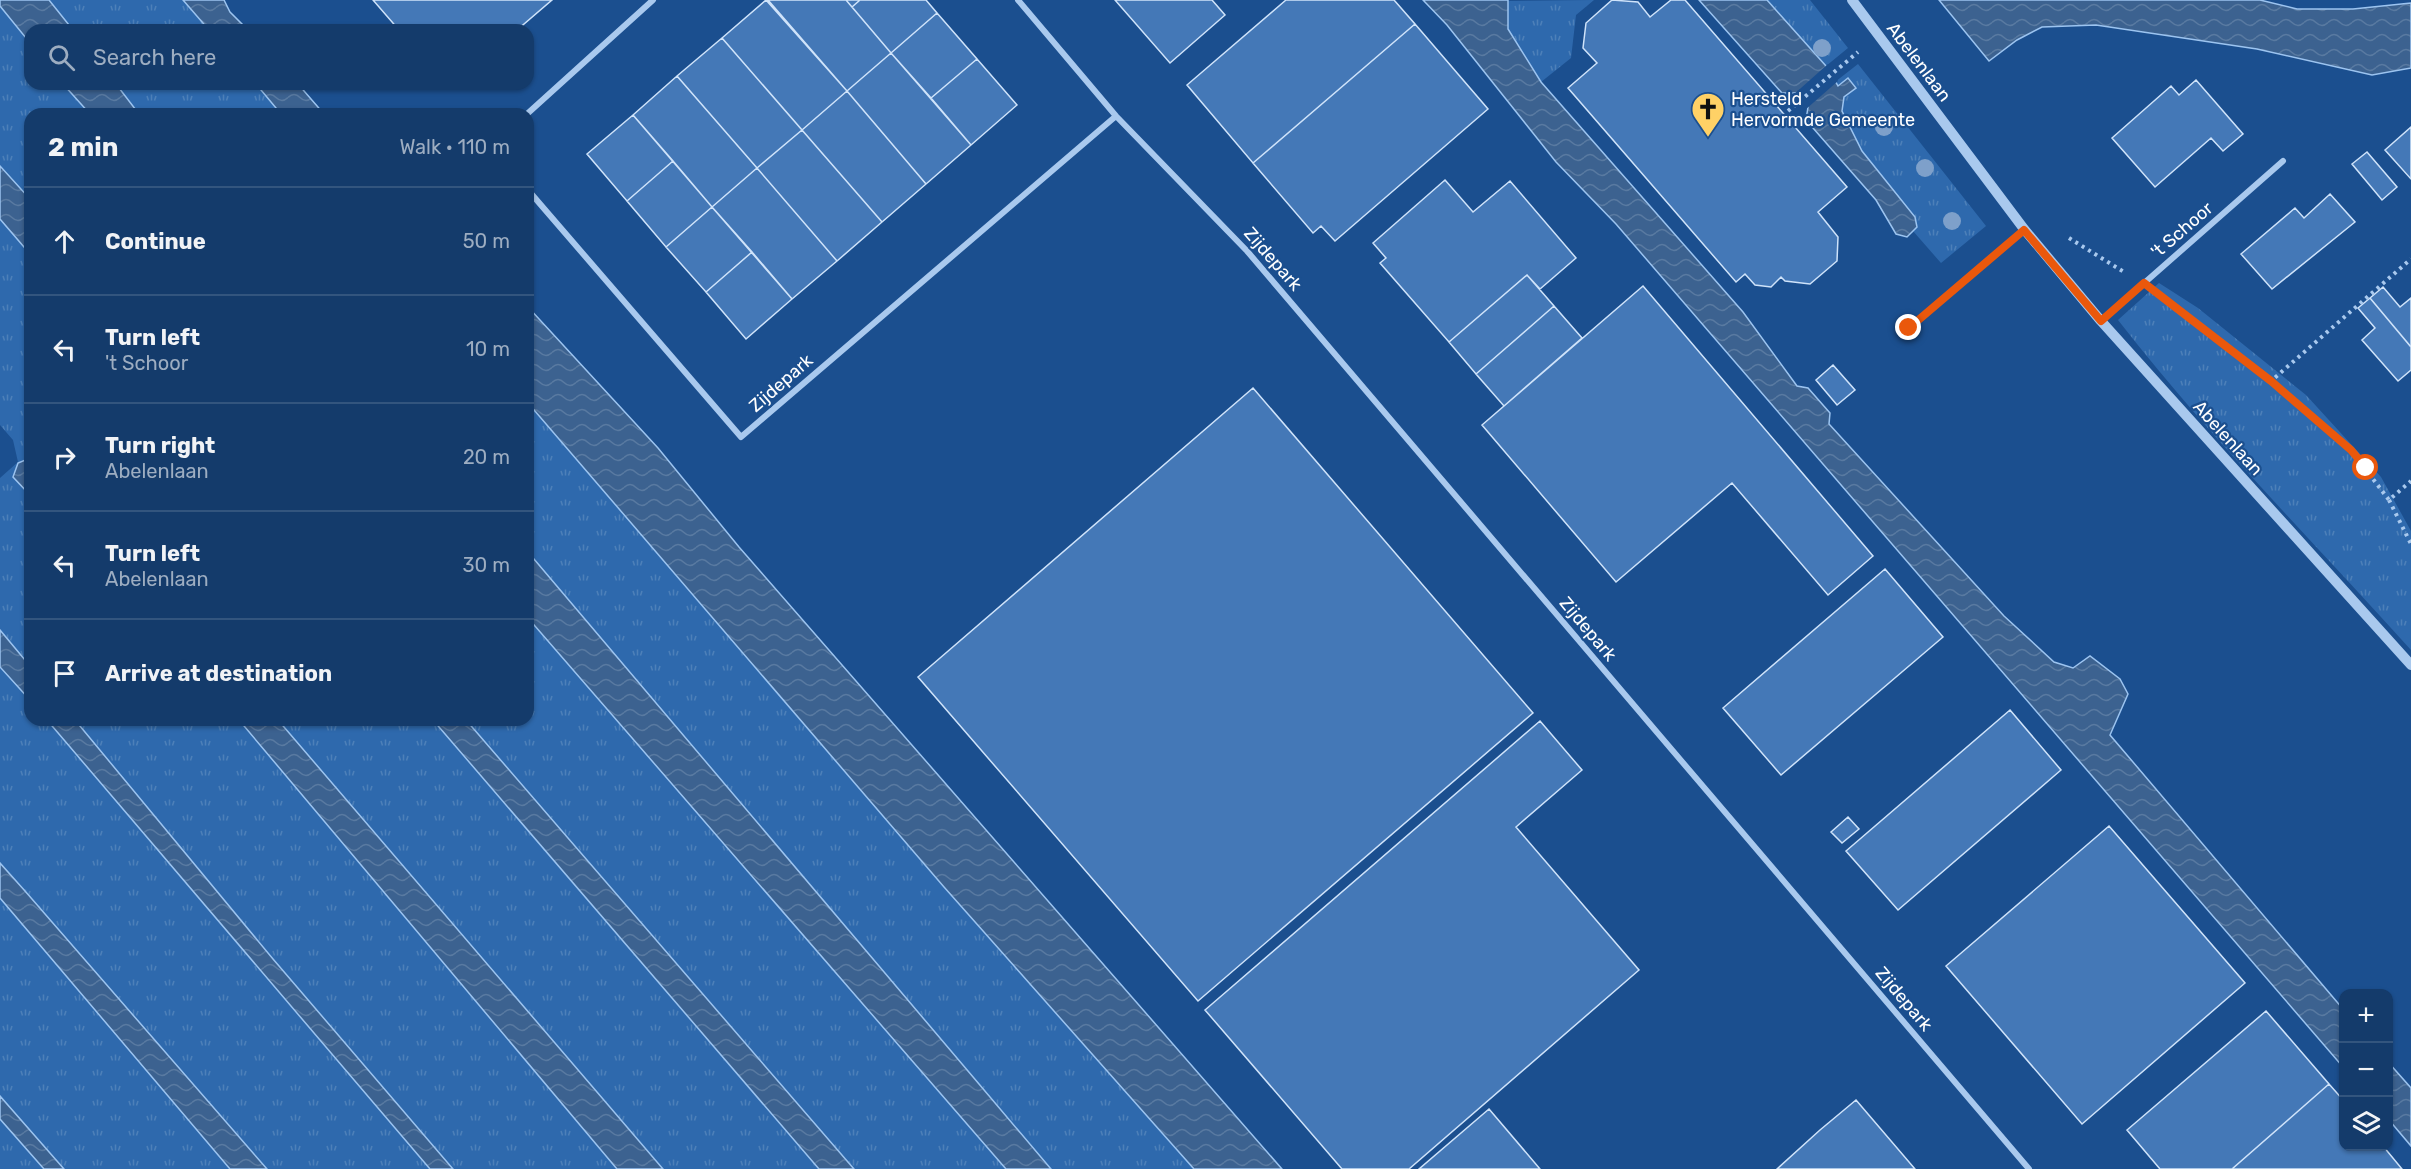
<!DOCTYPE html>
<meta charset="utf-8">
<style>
body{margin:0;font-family:Rubik,sans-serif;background:#1d4271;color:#f1f3f6}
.controls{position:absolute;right:18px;bottom:18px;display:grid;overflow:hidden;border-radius:12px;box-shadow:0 2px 4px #0004}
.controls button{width:54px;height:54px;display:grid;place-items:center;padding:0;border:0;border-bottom:2px solid #33557e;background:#143b6b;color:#f1f3f6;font:30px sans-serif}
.stop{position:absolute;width:18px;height:18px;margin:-14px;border:4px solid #ea580c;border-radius:50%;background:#fff}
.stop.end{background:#ea580c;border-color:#fff;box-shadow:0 2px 6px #0008}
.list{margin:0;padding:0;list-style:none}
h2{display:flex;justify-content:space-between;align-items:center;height:78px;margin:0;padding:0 24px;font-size:26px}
h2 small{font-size:20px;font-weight:400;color:#9dadc1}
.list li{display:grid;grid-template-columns:39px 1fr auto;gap:18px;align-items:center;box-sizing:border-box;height:108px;padding:0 24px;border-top:2px solid #33557e}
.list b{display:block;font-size:22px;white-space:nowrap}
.list p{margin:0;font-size:20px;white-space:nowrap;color:#9dadc1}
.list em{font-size:20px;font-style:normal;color:#9dadc1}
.icon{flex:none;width:33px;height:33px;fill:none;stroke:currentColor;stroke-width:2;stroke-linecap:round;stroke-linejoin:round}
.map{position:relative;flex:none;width:2411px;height:1169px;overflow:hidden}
.search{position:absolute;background:#143b6b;box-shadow:0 2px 4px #0004;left:24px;top:24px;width:510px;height:66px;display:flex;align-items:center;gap:15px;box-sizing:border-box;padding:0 21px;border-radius:18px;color:#9dadc1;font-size:22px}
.panel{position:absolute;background:#143b6b;box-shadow:0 2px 4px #0004;left:24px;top:108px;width:510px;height:618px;border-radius:18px}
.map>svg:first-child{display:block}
.grass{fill:url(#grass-tufts)}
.water{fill:url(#water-waves);stroke:#9cc4f0;stroke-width:1.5}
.pier{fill:#1b4f8f}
.building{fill:#4478b7;stroke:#cfe3fa;stroke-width:1.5}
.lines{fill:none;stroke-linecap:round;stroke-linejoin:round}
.path{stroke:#a9c9ee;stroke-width:4;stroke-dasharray:3 4.5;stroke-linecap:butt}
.service{stroke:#a9c9ee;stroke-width:4.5}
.minor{stroke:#a9c9ee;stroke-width:6}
.tertiary{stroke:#a9c9ee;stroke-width:10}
.tree{fill:#7ea0ca}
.route{stroke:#ea580c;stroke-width:8}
.labels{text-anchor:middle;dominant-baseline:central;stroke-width:4.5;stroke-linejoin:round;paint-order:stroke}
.street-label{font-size:18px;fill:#fff;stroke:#1b4f8f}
.poi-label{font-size:18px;fill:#fff;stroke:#1b4f8f;text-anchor:start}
</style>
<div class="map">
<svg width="2411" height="1169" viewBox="0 0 2411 1169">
<defs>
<pattern id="grass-tufts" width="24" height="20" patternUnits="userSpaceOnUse" patternTransform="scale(1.5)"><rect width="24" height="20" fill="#2e69ad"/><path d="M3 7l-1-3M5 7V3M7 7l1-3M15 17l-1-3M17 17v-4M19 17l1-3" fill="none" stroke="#4d80b9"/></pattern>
<pattern id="water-waves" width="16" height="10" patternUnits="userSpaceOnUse" patternTransform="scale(1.5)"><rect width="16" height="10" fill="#3c6290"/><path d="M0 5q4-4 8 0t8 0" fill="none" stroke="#597aa1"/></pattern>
</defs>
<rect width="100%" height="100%" fill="#1b4f8f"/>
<path class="grass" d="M49 0H183L209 30H73Z
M1594 0 1576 15 1571 58 1541 82 1508 29 1507 1Z
M1767 0H1810L1848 48 1826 66Z
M0 6 30 43V84H63L90 114H30V199L0 166Z
M1858 64 1986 226 1941 263 1913 231 1917 227 1915 217C1895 192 1847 142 1843 111 1842 107 1844 101 1844 97L1855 88 1838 86 1835 82Z
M116 84H256L281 114H139Z
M0 219 30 254V458L18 463 13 477 30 495V666L0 630V478L18 462 13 440 0 425Z
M2159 283 2198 308 2306 395 2381 477 2411 531V650C2313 541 2208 436 2118 320Z
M528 403 944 887 1194 1169H1051L528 552Z
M528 618 1006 1169H854L466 720H528Z
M0 667 30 700V720H47L430 1169H267L0 863Z
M75 720H239L617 1169H453L273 959Z
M278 720H433L819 1169H663Z
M0 898 230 1169H64L0 1096Z
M0 1119 44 1169H0Z"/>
<path class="water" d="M0 0H49L73 30H30V43L0 6Z
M183 0H224L230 12 248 30H209Z
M1423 0H1508V29L1541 82 1743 312 1797 386 1808 388 1830 413 1829 424 2004 616 2054 662 2073 668 2090 656 2120 679 2128 694 2110 735 2343 1009V1067L1616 224 1556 162 1447 25Z
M1699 0H1767L1826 66 1838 86 1848 78 1856 88 1844 97 1842 111 1862 151 1915 217 1917 227 1907 237 1896 234 1876 200 1806 120 1808 107 1796 93H1782Z
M1939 0H2260L2297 9H2353L2411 3V68L2372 75 2257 49 2096 25 2042 27 2017 40 1989 61Z
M63 84H116L139 114H90Z
M256 84H298L324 114H281Z
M0 166 30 199V254L0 219Z
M528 307 658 448 739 547 1282 1169H1194L944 887 528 403Z
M30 458V495L13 477 18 463Z
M528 552 979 1084 1051 1169H1006L528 618Z
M0 630 30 666V700L0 667Z
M47 720H75L273 959 453 1169H430Z
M239 720H278L663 1169H617Z
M433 720H466L854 1169H819Z
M0 863 25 891 267 1169H230L0 898Z
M2388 1062 2411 1088V1146L2389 1120Z
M0 1096 64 1169H44L0 1119Z"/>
<path class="pier" d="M1828 64 1838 81 1805 110 1792 96Z"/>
<path class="building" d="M373 0H552L517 30H399Z
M766 0 847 91 802 130 722 38Z
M768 0H846L891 53 847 91Z
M846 0H860L852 7Z
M860 0H926L937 13 891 53 852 7Z
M1115 0H1212L1225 15 1170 63Z
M1286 0H1394L1415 24 1253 163 1187 85Z
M1612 0 1638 2 1650 17 1671 0H1685L1847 187 1818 212 1838 237 1837 261 1810 284 1785 281 1781 277 1771 287 1755 285 1745 274 1736 282 1568 88 1597 63 1583 48 1586 23Z
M937 13 977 59 931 98 891 53Z
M1415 24 1488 109 1335 241 1321 226 1313 233 1253 163Z
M722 38 802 130 757 168 677 76Z
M891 53 971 145 926 184 847 91Z
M977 59 1017 105 971 145 931 98Z
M677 76 757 168 712 207 633 115Z
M2196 80 2243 134 2223 151 2211 138 2155 187 2112 138 2171 86 2179 95Z
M847 91 926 184 882 222 802 130Z
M633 115 673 161 627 201 587 154Z
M2411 127V179L2385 150Z
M802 130 882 222 837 261 757 168Z
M2367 152 2397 187 2382 200 2352 164Z
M673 161 712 207 666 247 627 201Z
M757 168 837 261 792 299 712 207Z
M1445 180 1473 212 1510 181 1576 258 1540 289 1527 275 1449 342 1380 263 1386 258 1373 243Z
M2330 194 2355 222 2272 289 2241 254 2295 208 2304 218Z
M712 207 752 252 706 292 666 247Z
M752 252 792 299 746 339 706 292Z
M1527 275 1554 306 1476 374 1449 342Z
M1643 286 1873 556 1828 595 1732 483 1616 582 1482 425Z
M2383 287 2400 307 2411 298V347L2370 298Z
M2370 298 2411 347V370L2398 381 2362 340 2375 328 2358 308Z
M1554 306 1582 338 1504 406 1476 374Z
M1833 365 1855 390 1837 405 1816 380Z
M1253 388 1533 713 1198 1001 918 677Z
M1885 569 1943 637 1781 775 1723 708Z
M2010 710 2061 770 1898 910 1846 851Z
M1540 721 1582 770 1516 827 1639 970 1409 1169H1342L1205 1010Z
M1848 817 1859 829 1842 843 1831 832Z
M2109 826 2245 983 2082 1124 1946 966Z
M2266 1011 2329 1084 2232 1169H2160L2127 1130Z
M2329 1084 2344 1101V1146H2383L2402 1169H2232Z
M1856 1100 1915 1169H1777L1820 1130Z
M1489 1109 1540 1169H1419Z"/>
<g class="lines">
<path class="path" d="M1788 111 1858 52
M2069 238 2124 272
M2162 298 2271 381 2411 259
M2271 381 2351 450 2389 500 2411 481
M2389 500 2411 544"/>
<path class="service" d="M1909 328 2024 229"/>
<path class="minor" d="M1018 0 1116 116 1247 251 2029 1169
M527 114 653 0
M528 190 741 437 1116 116
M2101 321 2283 161"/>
<path class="tertiary" d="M1852 0 2024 229 2101 321 2411 665"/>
</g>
<g class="tree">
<circle cx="1822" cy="48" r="9"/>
<circle cx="1884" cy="127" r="9"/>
<circle cx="1925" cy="168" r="9"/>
<circle cx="1952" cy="221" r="9"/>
</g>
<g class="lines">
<path class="route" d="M1909 328 2024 230 2101 321 2144 283 2271 381 2351 450 2366 468"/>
</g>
<defs>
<g id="church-pin" transform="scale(1.725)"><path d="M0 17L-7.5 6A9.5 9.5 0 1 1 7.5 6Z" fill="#ffd166" stroke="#1b4f8f"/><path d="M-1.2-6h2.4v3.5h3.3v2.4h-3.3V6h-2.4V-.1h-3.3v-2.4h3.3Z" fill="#111"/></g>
</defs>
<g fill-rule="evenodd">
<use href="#church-pin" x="1708" y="109"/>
</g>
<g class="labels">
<g class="street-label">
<text transform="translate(1919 62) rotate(53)">Abelenlaan</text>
<text transform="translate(2182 230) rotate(-41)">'t Schoor</text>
<text transform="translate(1273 259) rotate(49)">Zijdepark</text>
<text transform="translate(781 383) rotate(-41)">Zijdepark</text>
<text transform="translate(2228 438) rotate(48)">Abelenlaan</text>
<text transform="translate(1588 629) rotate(50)">Zijdepark</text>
<text transform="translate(1904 999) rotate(50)">Zijdepark</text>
</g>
<g class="poi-label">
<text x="1731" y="99">Hersteld<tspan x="1731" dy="21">Hervormde Gemeente</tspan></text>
</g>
</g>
</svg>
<div class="controls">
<button>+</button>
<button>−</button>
<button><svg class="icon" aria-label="layers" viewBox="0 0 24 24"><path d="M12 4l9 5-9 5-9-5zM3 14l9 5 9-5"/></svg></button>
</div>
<div class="stop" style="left:2366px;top:468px"></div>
<div class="stop end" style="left:1909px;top:328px"></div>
<div class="search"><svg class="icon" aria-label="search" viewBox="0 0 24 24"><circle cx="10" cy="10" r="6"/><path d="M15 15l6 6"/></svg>Search here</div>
<section class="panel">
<h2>2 min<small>Walk · 110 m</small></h2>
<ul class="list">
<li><svg class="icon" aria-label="ahead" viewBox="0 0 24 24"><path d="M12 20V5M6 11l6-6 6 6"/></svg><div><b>Continue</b></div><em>50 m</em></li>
<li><svg class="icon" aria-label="left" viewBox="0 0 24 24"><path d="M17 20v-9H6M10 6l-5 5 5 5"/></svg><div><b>Turn left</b><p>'t Schoor</p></div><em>10 m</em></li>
<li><svg class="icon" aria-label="right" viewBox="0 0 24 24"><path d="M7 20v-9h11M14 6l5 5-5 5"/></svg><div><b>Turn right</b><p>Abelenlaan</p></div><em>20 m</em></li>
<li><svg class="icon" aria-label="left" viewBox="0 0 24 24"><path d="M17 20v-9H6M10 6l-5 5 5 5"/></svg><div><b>Turn left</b><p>Abelenlaan</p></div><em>30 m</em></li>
<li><svg class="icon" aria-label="arrive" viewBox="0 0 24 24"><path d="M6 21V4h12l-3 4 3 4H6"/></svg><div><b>Arrive at destination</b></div></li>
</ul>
</section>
</div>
